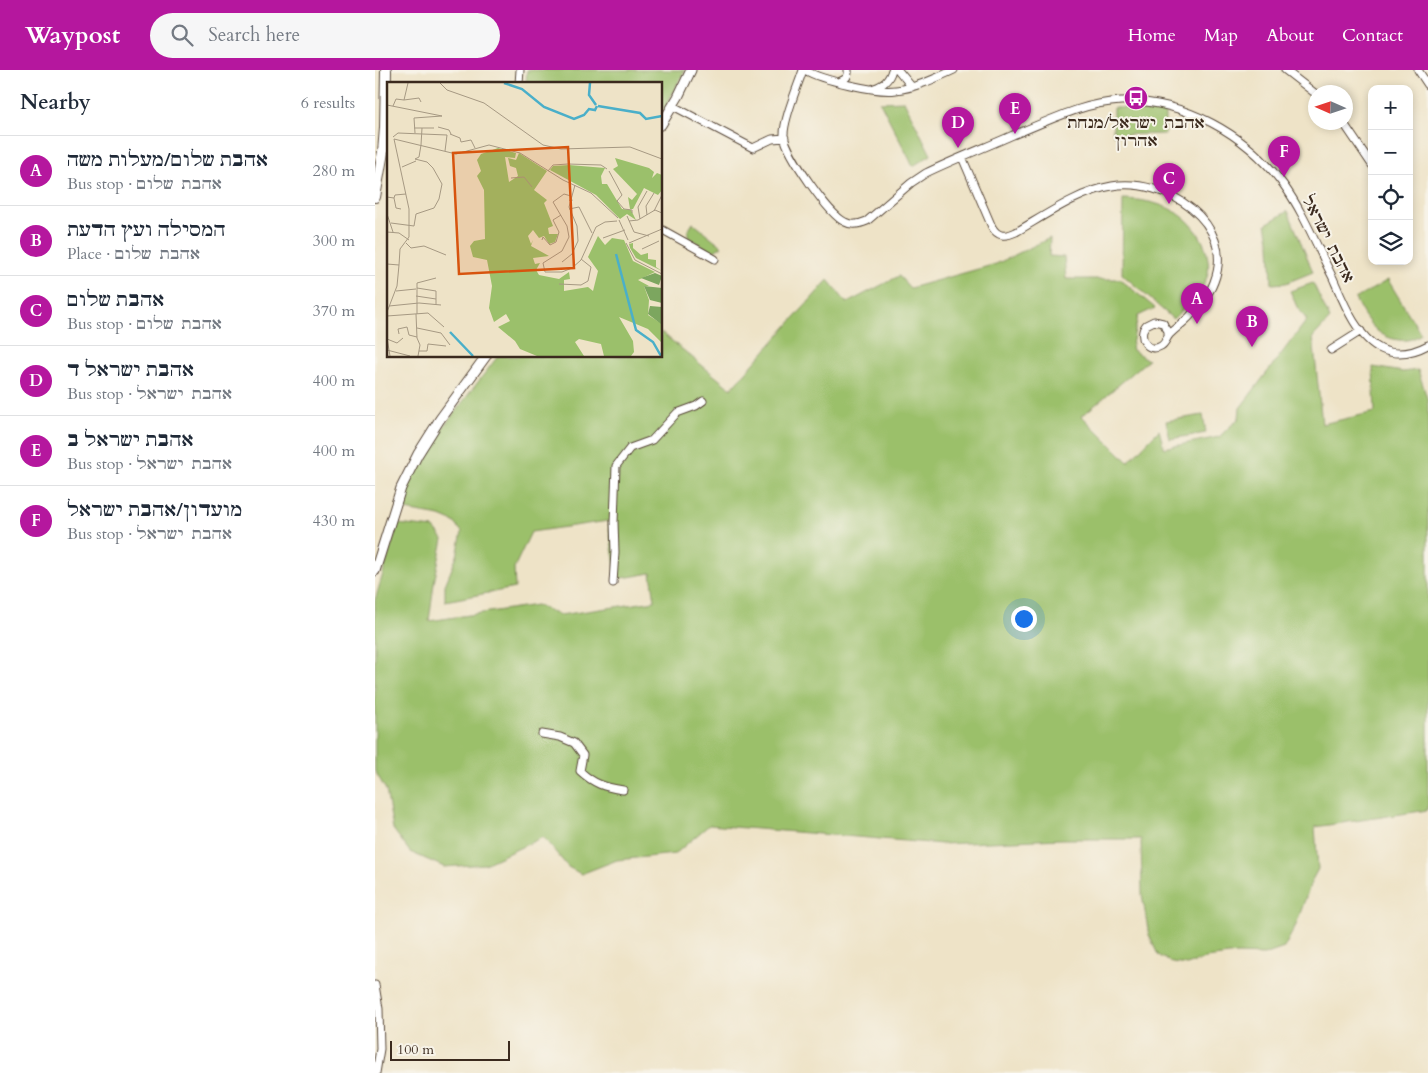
<!DOCTYPE html>
<meta charset="utf-8">
<style>
body{margin:0;font-family:Cardo,"Frank Ruhl Libre",serif;background:#f6f6f7;color:#1f2937}
.controls{position:absolute;right:15px;top:15px;display:grid;overflow:hidden;border-radius:10px;box-shadow:0 2px 8px #0003}
.controls button{width:45px;height:45px;display:grid;place-items:center;padding:0;border:0;border-bottom:1px solid #e0e1e3;background:#fff;color:#1f2937;font:25px sans-serif}
.compass{position:absolute;left:933px;top:15px;width:45px;height:45px;border-radius:50%;background:#fff;box-shadow:0 2px 8px #0003;rotate:273deg}
.scale{position:absolute;left:15px;bottom:12px;width:120px;box-sizing:border-box;padding-left:5px;border:2px solid #3b2a1e;border-top:0;font-size:14px;line-height:18px;white-space:nowrap;color:#3b2a1e;-webkit-text-stroke:4px #f7f3e8;paint-order:stroke}
.you{position:absolute;left:648px;top:548px;width:18px;height:18px;margin:-12px;border:4px solid #fff;border-radius:50%;background:#1a73e8;box-shadow:0 0 0 8px #1a73e833}
.badge{display:grid;place-items:center;width:32px;height:32px;border-radius:50%;background:#b5179e;color:#fff;font-size:16px;font-weight:700}
.pin{position:absolute;translate:-50% -41px;filter:drop-shadow(0 1px 2px #0008)}
.pin::after{content:'';position:absolute;top:26px;width:18px;height:15px;background:inherit;clip-path:polygon(0 0,100% 0,50% 100%)}
.list{margin:0;padding:0;list-style:none}
h2{display:flex;justify-content:space-between;align-items:center;height:65px;margin:0;padding:0 20px;font-size:21px}
h2 small{font-size:16px;font-weight:400;color:#747a83}
.list li{display:grid;grid-template-columns:32px 1fr auto;gap:15px;align-items:center;box-sizing:border-box;height:70px;padding:0 20px;border-top:1px solid #e0e1e3}
.list b{display:block;font-size:19px;white-space:nowrap}
.list p{margin:0;font-size:16px;white-space:nowrap;color:#747a83}
.list em{font-size:16px;font-style:normal;color:#747a83}
.icon{flex:none;width:28px;height:28px;fill:none;stroke:currentColor;stroke-width:2;stroke-linecap:round;stroke-linejoin:round}
.map{position:relative;flex:none;width:1053px;height:1003px;overflow:hidden}
header{display:flex;align-items:center;gap:30px;box-sizing:border-box;height:70px;padding:0 25px;background:#b5179e;color:#fff}
header strong{font-size:24px}
nav{display:flex;gap:28px;margin-inline-start:auto;font-size:18px}
.search{width:350px;height:45px;background:#f6f6f7;display:flex;align-items:center;gap:12px;box-sizing:border-box;padding:0 18px;border-radius:28px;color:#747a83;font-size:19px}
main{display:flex}
aside{flex:1;background:#fff}
.map>svg:first-child{display:block}
.green{fill:#9bc06b;stroke:#6b7544}
.lines{fill:none;stroke-linecap:round;stroke-linejoin:round}
.minor-casing{stroke:#564637;stroke-width:9}
.tertiary-casing{stroke:#564637;stroke-width:11}
.secondary-casing{stroke:#564637;stroke-width:12}
.minor{stroke:#fff;stroke-width:7}
.tertiary{stroke:#fff;stroke-width:9}
.secondary{stroke:#fff;stroke-width:10}
.labels{text-anchor:middle;dominant-baseline:central;stroke-width:4;stroke-linejoin:round;paint-order:stroke}
.poi-label{font-size:16px;fill:#3b2a1e;stroke:#f7f3e8}
.street-label{font-size:16px;fill:#3b2a1e;stroke:#f7f3e8}
.inset-river{fill:none;stroke:#4aafc9;stroke-width:2.5}
.inset-road{fill:none;stroke:#a69983;stroke-width:1}
.view{fill:#d7540e;fill-opacity:0.15;stroke:#d7540e;stroke-width:2.5}
.inset-edge{fill:none;stroke:#3b2a1e;stroke-width:2.5}
</style>
<header>
<strong>Waypost</strong>
<div class="search"><svg class="icon" aria-label="search" viewBox="0 0 24 24"><circle cx="10" cy="10" r="6"/><path d="M15 15l6 6"/></svg>Search here</div>
<nav><a>Home</a><a>Map</a><a>About</a><a>Contact</a></nav>
</header>
<main>
<aside>
<h2>Nearby<small>6 results</small></h2>
<ul class="list">
<li><span class="badge">A</span><div><b>אהבת שלום/מעלות משה</b><p>Bus stop · אהבת שלום</p></div><em>280 m</em></li>
<li><span class="badge">B</span><div><b>המסילה ועץ הדעת</b><p>Place · אהבת שלום</p></div><em>300 m</em></li>
<li><span class="badge">C</span><div><b>אהבת שלום</b><p>Bus stop · אהבת שלום</p></div><em>370 m</em></li>
<li><span class="badge">D</span><div><b>אהבת ישראל ד</b><p>Bus stop · אהבת ישראל</p></div><em>400 m</em></li>
<li><span class="badge">E</span><div><b>אהבת ישראל ב</b><p>Bus stop · אהבת ישראל</p></div><em>400 m</em></li>
<li><span class="badge">F</span><div><b>מועדון/אהבת ישראל</b><p>Bus stop · אהבת ישראל</p></div><em>430 m</em></li>
</ul>
</aside>
<div class="map">
<svg width="1053" height="1003" viewBox="0 0 1053 1003">
<rect width="100%" height="100%" fill="#f7f3e8"/>
<filter id="ink" filterUnits="userSpaceOnUse"><feTurbulence type="fractalNoise" baseFrequency=".02" numOctaves="2"/><feDisplacementMap in="SourceGraphic" scale="10" xChannelSelector="R" yChannelSelector="G"/><feConvolveMatrix kernelMatrix="1 2 1 2 8 2 1 2 1" color-interpolation-filters="sRGB"/></filter>
<filter id="wash" filterUnits="userSpaceOnUse"><feTurbulence type="fractalNoise" baseFrequency=".0096" numOctaves="4" result="noise"/><feDisplacementMap in="SourceGraphic" scale="20" xChannelSelector="R" yChannelSelector="G"/><feGaussianBlur stdDeviation="1.12" result="paint"/><feColorMatrix in="noise" values="0 0 0 0 0 0 0 0 0 0 0 0 0 0 0 0 0 1.4 0 .05"/><feComposite in="paint" operator="in"/></filter>
<g filter="url(#wash)">
<rect width="100%" height="100%" fill="#eee3c7"/>
<path class="green" d="M152 0H310L286 45V14H151Z
M529 31 556 85 538 96 505 32Z
M790 37V64L738 65V38Z
M748 129C783 130 816 141 830 177 833 186 835 198 832 207 826 224 810 237 798 249L747 204Z
M913 141 938 202 911 213 897 214 895 175 891 154Z
M318 153 347 176 338 182 313 167V161Z
M675 168 674 186 689 187 691 209H745L780 238 763 246 756 279 773 290 707 346 753 392 784 360 789 378 844 367 864 348 865 338 932 250 922 237 915 221 938 213 955 249 938 267 947 354 1000 342 998 297 1028 302 1043 300 1053 331V740L940 757 943 799 937 810 921 855 909 878 889 885 862 884 831 888 812 895 797 893 783 885 774 865 767 824 766 769H686L567 774 334 755 300 784 242 790 206 804 193 797 168 767 110 794 69 797 35 782 18 759 11 720 0 701V530L23 454 59 458 68 469 59 513 54 551 161 535 185 545 280 531 276 503 242 509 233 451 156 462 139 498 140 518 70 531V515L82 486 87 462 79 452 65 446 30 440 27 428 53 377 123 286H286V262L356 319 453 210 472 233 524 206 535 218 621 194Z
M1013 210 1046 264C1039 269 1033 271 1024 270 1000 267 990 248 980 229Z
M828 345 831 363 795 369 791 351Z"/>
</g>
<g filter="url(#ink)">
<g class="lines">
<g class="minor-casing">
<path id="minor" d="M428 0C423 16 408 50 409 66 412 84 454 145 470 152 477 156 485 154 492 151L536 113 551 103C580 89 609 78 638 65 674 51 707 33 746 31 809 29 871 64 908 114 929 143 942 177 958 208 968 231 982 268 1006 279 1021 286 1038 283 1053 275
M430 0C446 10 502 23 521 20 541 18 561 8 579 0
M523 0 537 17
M910 0 941 24
M1043 0 1053 15
M464 12C470 9 474 8 473 0
M144 14 145 0
M499 18C509 15 514 10 517 0
M298 36 378 78 397 69 410 68
M968 52 997 95
M587 87 617 157C623 167 630 167 641 162 669 146 705 121 737 116 790 107 862 153 839 212 836 221 830 228 824 234 820 239 817 245 812 249 807 254 800 259 795 264 791 268 791 273 786 276 772 284 762 266 771 255L779 251 788 253 793 261V265
M286 159 340 189
M956 280 986 261
M238 513 240 482 239 452 241 396 255 378 277 370 302 343 321 336 328 331
M167 664 185 667 199 673 208 685 205 701C219 714 229 717 248 720
M0 915 4 939 5 979 1 1003"/>
</g>
<g class="tertiary-casing">
<path id="tertiary" d="M286 55 303 27 316 0
M0 501 26 418 43 384 65 349 111 286"/>
</g>
<g class="secondary-casing">
<path id="secondary" d="M0 127 8 82 10 58 11 0"/>
</g>
<use href="#minor" class="minor"/>
<use href="#tertiary" class="tertiary"/>
<use href="#secondary" class="secondary"/>
</g>
</g>
<defs>
<g id="bus-disc" transform="scale(1.25)"><circle r="9.5" fill="#b5179e" stroke="#f7f3e8"/><path d="M-5-6H5V4H4V6H2V4H-2V6H-4V4H-5ZM-3.5-4V0h7V-4ZM-3.5 1.2v1.5H-2V1.2ZM2 1.2v1.5H3.5V1.2Z" fill="#fff"/></g>
</defs>
<g fill-rule="evenodd">
<use href="#bus-disc" x="761" y="28"/>
</g>
<g class="labels">
<g class="poi-label">
<text x="761" y="53">אהבת ישראל/מנחת<tspan x="761" dy="18">אהרון</tspan></text>
</g>
<g class="street-label">
<text transform="translate(953 169) rotate(63)">אהבת ישראל</text>
</g>
</g>
<g transform="translate(12 12)">
<rect width="275" height="275" fill="#eee3c7"/>
<path d="M111 66 129 71 128 76 118 75 122 100 131 94 129 86 123 84 121 76 129 78 132 71 160 89 147 108 160 118 157 121 166 144 161 146 162 152H171L168 160 162 162 157 154 152 156 146 148 141 154 144 162 146 158 144 164 162 174 146 176 148 182 153 181 149 188 152 193 172 197 182 190 183 197 177 198V209L201 205 206 209 211 189 201 175 211 154 218 163 225 156 237 158 246 179 268 190 251 198 262 204H257L262 218 261 233 275 242V261L261 247 232 235 246 259 247 270 244 274H217L214 262 192 257 188 260 197 274H150L133 267 128 259 111 245 123 239 119 232 107 240 102 226 105 204 100 178 86 175 83 164 87 159 98 157 97 108 90 94 94 89 90 78 94 72ZM228 76 262 86 267 90 265 96 270 91 275 93V108L271 113 257 106 246 127H243L241 115 245 118 250 112 226 87 231 84ZM182 83 218 86 214 94 215 102H220L235 127 244 128 249 138 240 132 233 137 209 113 163 88 166 84ZM246 161V166L254 173 261 171V177L269 178V185L275 189 249 176 243 166 242 162Z" fill="#9bc06b"/>
<path d="M268 191 275 194 272 203 254 196ZM257 204 275 206V221L263 218ZM263 224 275 225 274 242 261 232Z" fill="#7ca65f"/>
<path class="inset-river" d="M117 1 135 7 157 25 187 37 197 33 202 27 208 28 210 24M203 1 202 13 209 23M211 24 253 31 259 37 275 34M229 172 249 248 266 260 274 274M63 250 86 274"/>
<path class="inset-road" d="M53 1 60 8 97 21 156 63 174 67 243 65 275 77M17 18 32 16 34 20M0 23 55 34M6 24 9 17 17 18 21 1M51 45 62 48 64 52M27 46H47M28 51 27 36 55 34M63 52 73 56 74 60 84 58 88 66M6 55 11 51 60 53M7 57 69 72 102 63 133 71 176 98 204 111 231 136M7 57 22 127V155L13 167 12 183M34 63 35 46M58 69 60 53M15 85 29 79M161 89 166 83 181 82 214 83 220 87M222 89 235 113 230 119 237 127 245 128V131M124 96 137 95 145 105M0 115 7 116 8 113 19 112M7 116 9 126 14 127M182 118 185 119 184 114 177 112 166 120 180 144 182 155 175 169 156 181 158 190H175L185 186 194 178 209 145 218 140 230 139M182 127 192 125 205 151M267 129 275 113M0 132 6 150M260 133 259 124 267 111M240 134 247 150 262 154M253 137 251 125 260 109M232 138 241 158M242 139 251 138 268 128 275 131M4 141 27 144 29 132 47 126 52 117 55 102 46 86 40 80 28 77 32 75 34 63M0 150 12 151 22 158M216 156 238 148M155 158 156 155 163 163 169 160 172 150 166 138 174 133M19 161 24 166 37 164 59 173M239 161 248 178 275 192M242 161 275 147M255 167 272 159M175 180 185 172 191 159 190 144 182 125 188 103M0 182 12 183 10 204 0 230M172 202 194 203 201 199 204 185 194 177M30 206 49 209V223M9 209 29 207M29 214 49 217M2 224 32 221 54 223M29 232 30 256 33 263 31 274M30 232V201L49 196M0 234 41 231 57 245M30 246 54 251 63 263M12 252 11 247 20 245 22 253 30 255M0 256 3 274M0 257 10 261 16 256M0 268 23 274M32 269H40L41 262 59 264"/>
<path class="view" d="M181 65 187 186 72 192 66 71Z"/>
<rect width="275" height="275" class="inset-edge"/>
</g>
</svg>
<div class="controls">
<button>+</button>
<button>−</button>
<button><svg class="icon" aria-label="locate" viewBox="0 0 24 24"><circle cx="12" cy="12" r="6"/><path d="M12 2v4M12 18v4M2 12h4M18 12h4"/></svg></button>
<button><svg class="icon" aria-label="layers" viewBox="0 0 24 24"><path d="M12 4l9 5-9 5-9-5zM3 14l9 5 9-5"/></svg></button>
</div>
<svg class="compass" viewBox="-18 -18 36 36"><path d="M0-13l5 13h-10z" fill="#e53935"/><path d="M0 13l5-13h-10z" fill="#747a83"/></svg>
<div class="scale">100 m</div>
<div class="you"></div>
<div class="pin badge" style="left:822px;top:254px">A</div>
<div class="pin badge" style="left:877px;top:277px">B</div>
<div class="pin badge" style="left:794px;top:134px">C</div>
<div class="pin badge" style="left:583px;top:78px">D</div>
<div class="pin badge" style="left:640px;top:64px">E</div>
<div class="pin badge" style="left:909px;top:107px">F</div>
</div>
</main>
